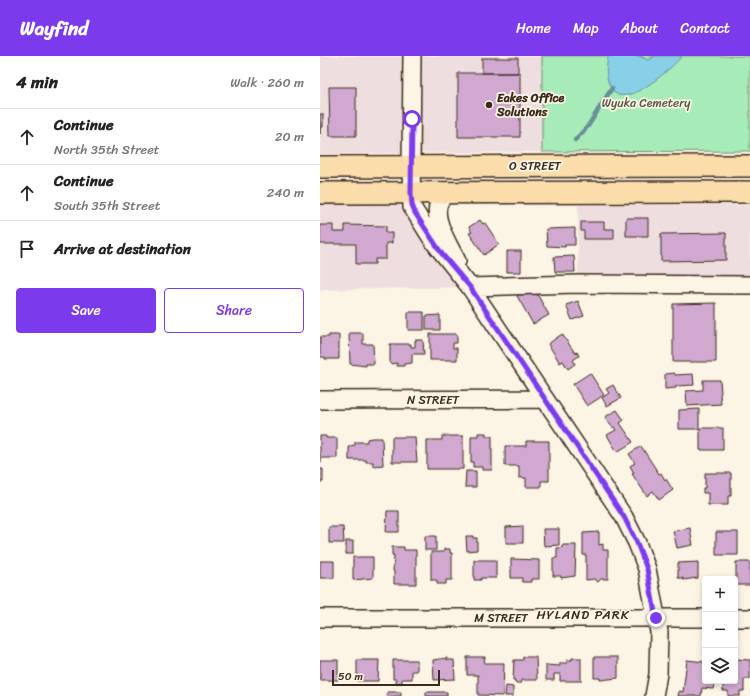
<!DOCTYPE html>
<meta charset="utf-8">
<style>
body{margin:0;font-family:Sriracha,sans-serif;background:#f2f2f2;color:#222}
.controls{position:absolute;right:12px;bottom:12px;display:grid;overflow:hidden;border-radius:4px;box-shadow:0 2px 6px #0003}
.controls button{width:36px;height:36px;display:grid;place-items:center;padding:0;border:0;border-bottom:1px solid #e0e0e0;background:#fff;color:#222;font:20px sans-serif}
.scale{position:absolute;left:12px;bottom:10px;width:108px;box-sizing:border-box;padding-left:4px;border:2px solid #3b2a1e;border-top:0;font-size:11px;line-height:14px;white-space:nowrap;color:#3b2a1e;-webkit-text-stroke:3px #fcf5e5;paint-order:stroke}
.stop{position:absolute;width:12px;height:12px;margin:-9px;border:3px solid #7c3aed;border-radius:50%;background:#fff}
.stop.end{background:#7c3aed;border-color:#fff;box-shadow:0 1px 4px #0008}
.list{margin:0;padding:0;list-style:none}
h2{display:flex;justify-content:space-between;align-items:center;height:52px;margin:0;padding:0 16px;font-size:17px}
h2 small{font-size:13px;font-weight:400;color:#767676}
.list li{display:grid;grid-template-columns:26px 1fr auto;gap:12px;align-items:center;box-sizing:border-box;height:56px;padding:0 16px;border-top:1px solid #e0e0e0}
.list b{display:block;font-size:15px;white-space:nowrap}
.list p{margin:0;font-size:13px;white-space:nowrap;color:#767676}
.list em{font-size:13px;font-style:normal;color:#767676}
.actions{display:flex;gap:8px;padding:12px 16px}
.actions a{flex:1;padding:9px 0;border:1px solid #7c3aed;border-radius:4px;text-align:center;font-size:14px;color:#7c3aed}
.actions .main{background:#7c3aed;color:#fff}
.icon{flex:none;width:22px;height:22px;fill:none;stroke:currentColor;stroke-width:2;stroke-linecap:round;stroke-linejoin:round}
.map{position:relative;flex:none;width:430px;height:640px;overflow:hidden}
header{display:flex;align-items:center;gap:24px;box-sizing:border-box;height:56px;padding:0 20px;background:#7c3aed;color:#fff}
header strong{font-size:19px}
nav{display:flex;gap:22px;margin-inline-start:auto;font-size:14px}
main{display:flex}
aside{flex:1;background:#fff}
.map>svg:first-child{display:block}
.built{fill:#efdedf}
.green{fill:#a7ecb8;stroke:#718b6b}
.water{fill:#87d0e7;stroke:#698e97}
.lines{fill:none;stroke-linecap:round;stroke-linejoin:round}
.stream{stroke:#698e97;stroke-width:4.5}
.building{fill:#d1a9d0;stroke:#3b2a1e}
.minor-casing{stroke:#3b2a1e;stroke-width:20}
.major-casing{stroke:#3b2a1e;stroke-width:24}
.minor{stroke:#fcf5e5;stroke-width:17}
.major{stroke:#fbddab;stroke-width:21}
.route{stroke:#7c3aed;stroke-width:5}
.poi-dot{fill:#3b2a1e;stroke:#fcf5e5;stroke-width:1.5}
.labels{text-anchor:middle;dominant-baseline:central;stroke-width:3.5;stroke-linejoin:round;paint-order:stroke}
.poi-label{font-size:12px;font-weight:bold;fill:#3b2a1e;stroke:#fcf5e5;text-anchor:start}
.park-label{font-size:12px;fill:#565a44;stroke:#fcf5e5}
.street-label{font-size:12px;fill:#3b2a1e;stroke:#fcf5e5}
.neighbourhood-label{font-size:13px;letter-spacing:1px;fill:#3b2a1e;stroke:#fcf5e5}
</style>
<header>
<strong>Wayfind</strong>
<nav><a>Home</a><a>Map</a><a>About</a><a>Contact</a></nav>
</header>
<main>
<aside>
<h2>4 min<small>Walk · 260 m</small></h2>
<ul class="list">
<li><svg class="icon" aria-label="ahead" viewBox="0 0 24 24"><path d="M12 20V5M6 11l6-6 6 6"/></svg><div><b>Continue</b><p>North 35th Street</p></div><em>20 m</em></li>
<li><svg class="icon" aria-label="ahead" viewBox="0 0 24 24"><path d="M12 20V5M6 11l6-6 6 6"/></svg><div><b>Continue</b><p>South 35th Street</p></div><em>240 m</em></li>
<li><svg class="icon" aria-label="arrive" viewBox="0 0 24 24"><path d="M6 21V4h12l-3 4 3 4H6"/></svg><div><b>Arrive at destination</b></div></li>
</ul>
<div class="actions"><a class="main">Save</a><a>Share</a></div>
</aside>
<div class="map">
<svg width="430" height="640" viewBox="0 0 430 640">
<rect width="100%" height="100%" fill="#fcf5e5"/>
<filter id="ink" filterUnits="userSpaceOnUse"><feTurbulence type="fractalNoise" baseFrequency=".025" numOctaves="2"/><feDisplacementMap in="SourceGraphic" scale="8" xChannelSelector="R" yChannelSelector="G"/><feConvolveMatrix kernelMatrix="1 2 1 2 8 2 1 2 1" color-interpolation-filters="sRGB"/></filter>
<g filter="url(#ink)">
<path class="built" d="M0 0H222V96L0 98Z
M0 149H92L150 231 0 234Z
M258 149H430V229L258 228Z"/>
<path class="green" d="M222 0H430V95L222 96Z"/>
<path class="water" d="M288 0H319L328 4 335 0H362C351 13 316 44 298 39 293 37 289 29 288 25 285 17 287 8 288 0Z"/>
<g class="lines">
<path class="stream" d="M255 84 268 70 292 32"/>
</g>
<path class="building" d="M162 2H198V17H162Z
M138 17H200V81H138Z
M9 31H36V80H10Z
M0 58H3V71H0V78Z
M306 162H328V180H306Z
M160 164 163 168 165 167 179 188 164 199 149 177 152 176 149 171Z
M261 166H284V173H294V183H264V175H261Z
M0 169H13V176H25V169L66 170V177H72V187H66V203H55V208H36V188H0Z
M255 172V189H245V191L227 190 226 173Z
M406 177V204L341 205V178Z
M187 195H201V216H187Z
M254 200 255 216H235L234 201Z
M213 231 229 259 213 268 197 240Z
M258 245 264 260 252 264 246 249Z
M396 247V306H353V248Z
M88 256H104V274H88Z
M120 259V274H106V260Z
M29 277H43V288H53L54 308H46V310L30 308Z
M110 278H137V287H133V292H137V304H110Z
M242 278 255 297 257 296 259 300 253 304 255 308 248 313 243 305 240 307 228 288Z
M9 279H19V303H5V301H0V281H9Z
M95 284H103L104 298H92V307L84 308V310H77V307L70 308V288H91V291H95Z
M270 317 284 339 267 350 253 328Z
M354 317 355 319 373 318 374 329 356 330V332L345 333V318Z
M383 324H400L401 337 400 338 401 348 367 350 366 335 383 334Z
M293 329 301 342 287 350 282 342 289 337 286 333Z
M379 353V373H359V354Z
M297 354 304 364 300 367 313 386 297 396 287 379 296 374 294 371H292L285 361Z
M380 372H403V394H380Z
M158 377H166V380H172V414H162V411H153V406H151V380H158Z
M0 380H6V382H17V402H1V406H0Z
M122 380H143V413H107V384H122Z
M72 381H95L97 406H72Z
M52 382H62L63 409 53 410V406H46V404H29V390L35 389V386H47V383Z
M206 385H229V425H221V431H206V422H199V410H185V390H206Z
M321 390 339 418 341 417 345 424 346 423 353 434 339 444 333 435 327 440 312 418 314 417 310 410 315 407 309 398Z
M0 413H3V426H0Z
M146 415H156V431H145Z
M385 417H411V440H408V449H388V437H383V432H385Z
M67 455H79V476H66Z
M203 470V487H186V471Z
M9 471H23L24 487H9Z
M370 472 373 489 357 492 353 475Z
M223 473H239V489L224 490Z
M279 476V489L283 488V494H288V523H281L278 526 274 523 266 524V499H263V477Z
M396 476H418V499H396Z
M105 480H116V494H105Z
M146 480H153V482H157V494L147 495Z
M26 485H33V498H26Z
M242 489H256L255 520 241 522V520H233V502H237V492H242Z
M72 491H84V494H96V528H74V515H73L74 499H72Z
M124 493H130V497H132V524H126V528H117V524H111V496H124Z
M33 501H53V522L33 524Z
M191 503 219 504V523H211V526H202V522H191Z
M154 504H176V522H161V524H154Z
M0 505H14V522H0Z
M378 506V522L363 524V522H358V507Z
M416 506H430V529H416Z
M147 601H165L164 607H184L183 640 158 639V619H147Z
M203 601H216L217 624H201V627H195V624H193L194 604H203Z
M274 601H298V622L280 624V622H274Z
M127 602V604H134L135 623 114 624 113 604Z
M252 602H261V625H240V618H234V624H226V609L240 610V607H247V604H252Z
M415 603 430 604V623H424V635H420V640H408V635H403V625H415Z
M0 604H18V624H0Z
M37 604H59L58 625H37Z
M73 604H97V615H92V623H82V627H76V623H73Z
M367 604 385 606V625H395L393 633 382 632 381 640H358L359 635 363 636Z
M186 630 193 631V640H185Z
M67 636H81V640H67Z
M106 636H127V640H106Z"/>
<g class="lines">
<g class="minor-casing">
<path id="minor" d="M92 0 91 111 92 151 114 186 150 231 304 461 317 487 327 513 339 576 338 618 334 640
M129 137C102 149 129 189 137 205
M150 231 258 228 430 229
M0 344 225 343
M0 562H385
M415 562H430"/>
</g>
<g class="major-casing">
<path id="major" d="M0 111 430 110
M0 137 430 136"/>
</g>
<use href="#minor" class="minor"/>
<use href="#major" class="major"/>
</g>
</g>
<g class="lines" filter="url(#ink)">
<path class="route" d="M92 63 91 137 92 149 95 157 122 198 150 231 304 461 317 487 327 513 336 562"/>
</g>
<circle class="poi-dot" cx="169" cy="49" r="4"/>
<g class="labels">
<g class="poi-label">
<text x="177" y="42">Eakes Office<tspan x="177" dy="14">Solutions</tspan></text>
</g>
<g class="park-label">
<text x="326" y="47">Wyuka Cemetery</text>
</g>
<g class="street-label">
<text x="215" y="110">O STREET</text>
<text x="113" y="344">N STREET</text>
<text x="181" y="562">M STREET</text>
</g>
<g class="neighbourhood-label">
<text x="263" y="558">HYLAND PARK</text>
</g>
</g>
</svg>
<div class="controls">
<button>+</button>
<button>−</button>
<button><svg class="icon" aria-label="layers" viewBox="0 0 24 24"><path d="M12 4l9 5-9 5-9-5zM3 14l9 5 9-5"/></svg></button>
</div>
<div class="scale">50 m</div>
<div class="stop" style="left:92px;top:63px"></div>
<div class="stop end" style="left:336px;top:562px"></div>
</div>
</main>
